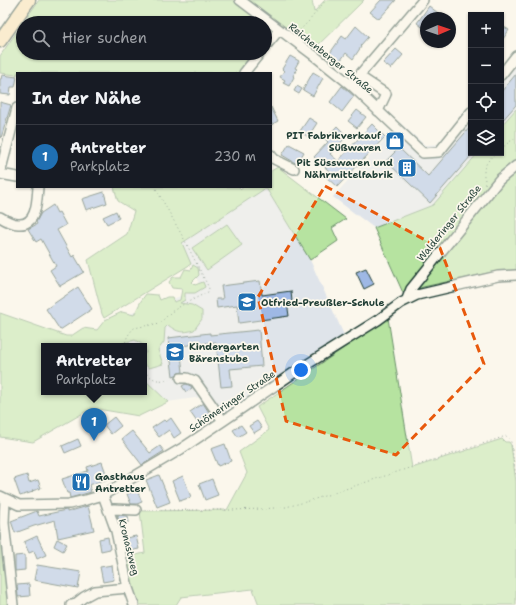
<!DOCTYPE html>
<html lang="de">
<meta charset="utf-8">
<style>
body{margin:0;font-family:"Shantell Sans",sans-serif;background:#242831;color:#f1f3f6}
.controls{position:absolute;right:12px;top:12px;display:grid;overflow:hidden;border-radius:0px;box-shadow:0 1px 3px #0004}
.controls button{width:36px;height:36px;display:grid;place-items:center;padding:0;border:0;border-bottom:1px solid #363941;background:#171b24;color:#f1f3f6;font:20px sans-serif}
.compass{position:absolute;left:420px;top:12px;width:36px;height:36px;border-radius:50%;background:#171b24;box-shadow:0 1px 3px #0004;rotate:88deg}
.you{position:absolute;left:301px;top:370px;width:14px;height:14px;margin:-10px;border:3px solid #fff;border-radius:50%;background:#1a73e8;box-shadow:0 0 0 6px #1a73e833}
.badge{display:grid;place-items:center;width:26px;height:26px;border-radius:50%;background:#1f6fb2;color:#fff;font-size:13px;font-weight:700}
.pin{position:absolute;translate:-50% -33px;filter:drop-shadow(0 1px 2px #0008)}
.pin::after{content:'';position:absolute;top:21px;width:14px;height:12px;background:inherit;clip-path:polygon(0 0,100% 0,50% 100%)}
.popup{position:absolute;left:41px;top:343px;width:106px;height:52px;box-sizing:border-box;display:grid;place-content:center;border-radius:0px;background:#171b24;filter:drop-shadow(0 1px 3px #0005);font-size:13px;white-space:nowrap;color:#9ea1a6}
.popup b{font-size:15px;color:#f1f3f6}
.popup::after{content:'';position:absolute;left:50%;top:100%;margin-left:-8px;border:8px solid transparent;border-top-color:#171b24}
.list{margin:0;padding:0;list-style:none}
h2{display:flex;justify-content:space-between;align-items:center;height:52px;margin:0;padding:0 16px;font-size:17px}
h2 small{font-size:13px;font-weight:400;color:#9ea1a6}
.list li{display:grid;grid-template-columns:26px 1fr auto;gap:12px;align-items:center;box-sizing:border-box;height:64px;padding:0 16px;border-top:1px solid #363941}
.list b{display:block;font-size:15px;white-space:nowrap}
.list p{margin:0;font-size:13px;white-space:nowrap;color:#9ea1a6}
.list em{font-size:13px;font-style:normal;color:#9ea1a6}
.icon{flex:none;width:22px;height:22px;fill:none;stroke:currentColor;stroke-width:2;stroke-linecap:round;stroke-linejoin:round}
.map{position:relative;flex:none;width:516px;height:605px;overflow:hidden}
.search{position:absolute;background:#171b24;box-shadow:0 1px 3px #0004;left:16px;top:16px;width:256px;height:44px;display:flex;align-items:center;gap:10px;box-sizing:border-box;padding:0 14px;border-radius:22px;color:#9ea1a6;font-size:15px}
.panel{position:absolute;background:#171b24;box-shadow:0 1px 3px #0004;left:16px;top:72px;width:256px;height:116px;border-radius:0px}
.map>svg:first-child{display:block}
.built{fill:#dfe4ea}
.green{fill:#b6e3a0;stroke:#6a906a}
.building{fill:#9eb8e5;stroke:#1f3d34}
.lines{fill:none;stroke-linecap:round;stroke-linejoin:round}
.minor-casing{stroke:#1f3d34;stroke-width:12}
.major-casing{stroke:#1f3d34;stroke-width:15}
.path{stroke:#1f3d34;stroke-width:1;stroke-dasharray:1 3;stroke-linecap:butt}
.minor{stroke:#fbf7ec;stroke-width:9}
.major{stroke:#f9deab;stroke-width:12}
.marked{fill:none;stroke:#e8590c;stroke-width:3;stroke-dasharray:8 5;stroke-linejoin:round}
.labels{text-anchor:middle;dominant-baseline:central;stroke-width:3.5;stroke-linejoin:round;paint-order:stroke}
.street-label{font-size:10px;fill:#1f3d34;stroke:#fbf7ec}
.poi-label{font-size:10px;font-weight:bold;fill:#1f3d34;stroke:#fbf7ec;text-anchor:start}
</style>
<div class="map">
<svg width="516" height="605" viewBox="0 0 516 605">
<rect width="100%" height="100%" fill="#fbf7ec"/>
<filter id="ink" filterUnits="userSpaceOnUse"><feTurbulence type="fractalNoise" baseFrequency=".025" numOctaves="2"/><feDisplacementMap in="SourceGraphic" scale="8" xChannelSelector="R" yChannelSelector="G"/><feConvolveMatrix kernelMatrix="1 2 1 2 8 2 1 2 1" color-interpolation-filters="sRGB"/></filter>
<g filter="url(#ink)">
<path class="built" d="M516 50V109L501 126V68Z
M471 105V153H478L433 205 374 228 333 197 400 123 425 145 439 144Z
M266 187 310 260 344 335 223 417 208 396 168 402 144 379V346H111L129 314 201 289 182 243Z"/>
<path class="green" d="M39 0H233L264 23H23V53H256L239 73H17V75L0 73V56Z
M244 0H312L314 12 325 0H364L312 51Z
M516 109V270L497 271 423 287 404 295 374 228 433 205 478 153H501V126Z
M278 167 346 219 332 228 338 241 310 260 266 188 182 243 191 264 104 318 102 314 88 260 127 234 134 211 118 201 114 187H239L241 189 244 187H271V171Z
M227 224 242 245 207 270 192 248Z
M193 265 198 268 199 275 192 282 195 285 203 282 205 287 195 293H185V300L180 303 192 305 202 311V319L194 330C183 333 178 333 168 325L165 328 164 342 158 350 163 364 149 368 144 364V353H146L145 346 135 340 114 345H112L111 346H44V392H144V379L168 402 139 416 92 408 33 442 0 437V313L66 336H71L83 328 97 330 105 320 122 312 134 315 141 301 146 294 158 295 160 300 167 297H172L174 302 180 300 182 289 172 288 169 282 173 277H181L185 269 191 270Z
M388 318 412 468 502 439 505 442H509L511 445 516 482V605H259L253 589 181 597 176 605H137L126 557 145 553 140 511 227 510 247 473 239 452 269 430 257 407Z
M0 519 9 601 6 605H0Z"/>
<path class="building" d="M381 0H396L379 19 370 12Z
M429 6 438 13 433 18H426V30L417 23Z
M501 25 509 30 501 42Z
M356 26 368 37 360 46 361 47 353 59 346 53 338 64 328 56 342 36 346 39Z
M396 49 403 55 391 69 383 63Z
M290 56 299 61 295 68 297 69 293 76 294 77 289 86 283 83 285 80 280 77 284 71 282 69Z
M313 72 323 78 313 96 303 90Z
M516 74V105L501 122V92Z
M2 75 17 77 15 87H11L10 95 0 94V79H1Z
M297 86 302 89 299 94 294 91Z
M342 86 354 96 342 112 330 102Z
M0 102 11 105 1 138H0Z
M271 107 278 121 271 125Z
M357 110 366 117 357 128 348 121Z
M309 118 317 123 308 137 300 131Z
M372 124 385 137 337 187 324 175 329 171 314 157 328 142 325 139 337 126 347 136 330 154 338 161Z
M471 126V156L430 203 386 161 399 148 428 176Z
M289 144 304 152 297 164 282 155Z
M104 192 107 203 86 210 82 199Z
M53 205 57 213 59 212 66 225 57 230 72 257 74 255 84 272 60 286 50 270 56 266 41 239 36 242 28 229 37 224 36 222 41 213Z
M116 211 119 218 107 224 103 217Z
M366 268 374 284 364 289 356 272Z
M260 281 262 295 291 291 292 302H287L289 316 239 323 237 305 217 308 216 299H223L221 286Z
M78 287 92 309 60 330 46 309Z
M259 330 262 366 230 369 232 386 221 387 216 342 180 346 183 372 178 373 176 375 173 376 168 338 210 333V335Z
M186 384 191 386 192 388 186 392 182 386Z
M203 403 210 414 197 422 190 412Z
M114 417 121 426 111 434 104 425Z
M171 418 181 433 174 438 169 430 159 437 152 428 164 420 166 422Z
M257 421 262 428 254 433 249 426Z
M241 425 246 432 238 437 233 430Z
M132 431 150 453 160 446 164 451 142 465 122 439Z
M78 439 81 446 65 453 62 446Z
M225 444 231 461 218 466 211 449Z
M102 462 108 479 89 485 91 492 70 498 69 493H67L62 479 88 471 87 467Z
M27 475 29 483 38 480 41 488 32 491 33 492 20 496 14 479Z
M159 475 170 502 157 507 146 480Z
M183 476 191 497 180 501 172 481Z
M212 479 218 495 205 500 199 484Z
M137 490 142 502 137 504H131L127 494Z
M88 506 94 530 58 538 55 520 34 526 15 533 11 521 37 511 39 516 66 510H67V512Z
M117 515 128 516 129 522 120 523Z
M37 536 46 555 37 559 34 551 29 553 24 542Z
M136 536 139 549 129 551 126 538Z
M108 537 110 549 101 551 99 539Z
M57 539 67 544 63 551 54 546Z
M25 555V570L15 571V556Z
M37 565 81 572 78 588 34 580Z
M112 565 114 580 103 582 100 567Z
M29 584 30 596 18 597 17 585Z"/>
<g class="lines">
<g class="minor-casing">
<path id="minor" d="M240 0 316 57 351 85 423 153 439 152 471 112
M265 47 279 30
M244 73 260 53
M501 75 516 56
M359 76 386 94 378 111
M351 85 419 5 423 0
M271 155 274 159 294 169
M0 173 17 108
M0 174 17 177
M0 217C5 220 12 224 18 224 37 226 37 200 38 187
M407 299 411 289 499 180 516 166
M181 378H187L195 381 223 421
M103 495 116 531 128 588 134 605
M0 496 19 505 69 504 86 500 103 495 181 449 223 421 295 372 378 320 401 303 417 295 498 276 516 275
M5 499 4 523 13 605
M108 510 114 509 136 510
M71 605 75 604 84 597 95 591 128 588"/>
</g>
<g class="major-casing">
<path id="major" d="M0 41 29 0"/>
</g>
<path class="path" d="M297 33 309 21 326 0
M501 149 509 142 516 138
M485 184C486 180 483 176 484 172 484 164 491 157 496 153
M125 346C125 339 129 333 134 328L160 323 171 312 184 304 208 292 209 288 184 239 155 187
M144 371C155 382 158 381 173 379
M145 510H232L262 509 286 507 309 501 506 436 509 438 511 442 516 477"/>
<use href="#minor" class="minor"/>
<use href="#major" class="major"/>
</g>
</g>
<path d="M0 0H516V605H0ZM325 186 440 248 484 364 396 455 286 421 258 297Z" fill="#fbf7ec" fill-opacity=".55" fill-rule="evenodd"/>
<path class="marked" d="M325 186 440 248 484 364 396 455 286 421 258 297Z"/>
<defs>
<g id="shop-square" transform="scale(1)"><rect x="-9" y="-9" width="18" height="18" rx="4" fill="#1f6fb2" stroke="#fbf7ec"/><path d="M-5-2.5h2.3a2.7 3.5 0 0 1 5.4 0H5L5.5 6h-11ZM-1.5-2.5h3a1.5 2.3 0 0 0-3 0Z" fill="#fff"/></g>
<g id="building-square" transform="scale(1)"><rect x="-9" y="-9" width="18" height="18" rx="4" fill="#1f6fb2" stroke="#fbf7ec"/><path d="M-4-6H4V6H1V3H-1V6H-4ZM-2.5-4.3h1.7v1.8h-1.7ZM.8-4.3h1.7v1.8H.8ZM-2.5-1h1.7V.8h-1.7ZM.8-1h1.7V.8H.8Z" fill="#fff"/></g>
<g id="school-square" transform="scale(1)"><rect x="-9" y="-9" width="18" height="18" rx="4" fill="#1f6fb2" stroke="#fbf7ec"/><path d="M0-5L7-2L0 1L-7-2ZM-4 1L0 2.5L4 1V4Q0 6-4 4Z" fill="#fff"/></g>
<g id="restaurant-square" transform="scale(1)"><rect x="-9" y="-9" width="18" height="18" rx="4" fill="#1f6fb2" stroke="#fbf7ec"/><path d="M-5-6h1v4h1v-4h1v4h1v-4h1v5L-1.5 .5V6h-2V.5L-5-1ZM5-6V6H3V1.5H1.5Q1.5-4 5-6Z" fill="#fff"/></g>
</defs>
<g fill-rule="evenodd">
<use href="#shop-square" x="395" y="141"/>
<use href="#building-square" x="407" y="168"/>
<use href="#school-square" x="247" y="302"/>
<use href="#school-square" x="175" y="352"/>
<use href="#restaurant-square" x="81" y="482"/>
</g>
<g class="labels">
<g class="street-label">
<text transform="translate(331 58) rotate(39)">Reichenberger Straße</text>
<text transform="translate(449 223) rotate(-51)">Walderinger Straße</text>
<text transform="translate(232 401) rotate(-34)">Schömeringer Straße</text>
<text transform="translate(129 547) rotate(76)">Kronastweg</text>
</g>
<g class="poi-label">
<text x="381" y="135" text-anchor="end">PIT Fabrikverkauf<tspan x="381" dy="12">Süßwaren</tspan></text>
<text x="393" y="162" text-anchor="end">Pit Süsswaren und<tspan x="393" dy="12">Nährmittelfabrik</tspan></text>
<text x="261" y="302">Otfried-Preußler-Schule</text>
<text x="189" y="346">Kindergarten<tspan x="189" dy="12">Bärenstube</tspan></text>
<text x="95" y="476">Gasthaus<tspan x="95" dy="12">Antretter</tspan></text>
</g>
</g>
</svg>
<div class="controls">
<button>+</button>
<button>−</button>
<button><svg class="icon" aria-label="locate" viewBox="0 0 24 24"><circle cx="12" cy="12" r="6"/><path d="M12 2v4M12 18v4M2 12h4M18 12h4"/></svg></button>
<button><svg class="icon" aria-label="layers" viewBox="0 0 24 24"><path d="M12 4l9 5-9 5-9-5zM3 14l9 5 9-5"/></svg></button>
</div>
<svg class="compass" viewBox="-18 -18 36 36"><path d="M0-13l5 13h-10z" fill="#e53935"/><path d="M0 13l5-13h-10z" fill="#9ea1a6"/></svg>
<div class="you"></div>
<div class="pin badge" style="left:94px;top:441px">1</div>
<div class="popup"><b>Antretter</b>Parkplatz</div>
<div class="search"><svg class="icon" aria-label="search" viewBox="0 0 24 24"><circle cx="10" cy="10" r="6"/><path d="M15 15l6 6"/></svg>Hier suchen</div>
<section class="panel">
<h2>In der Nähe<small></small></h2>
<ul class="list">
<li><span class="badge">1</span><div><b>Antretter</b><p>Parkplatz</p></div><em>230 m</em></li>
</ul>
</section>
</div>
